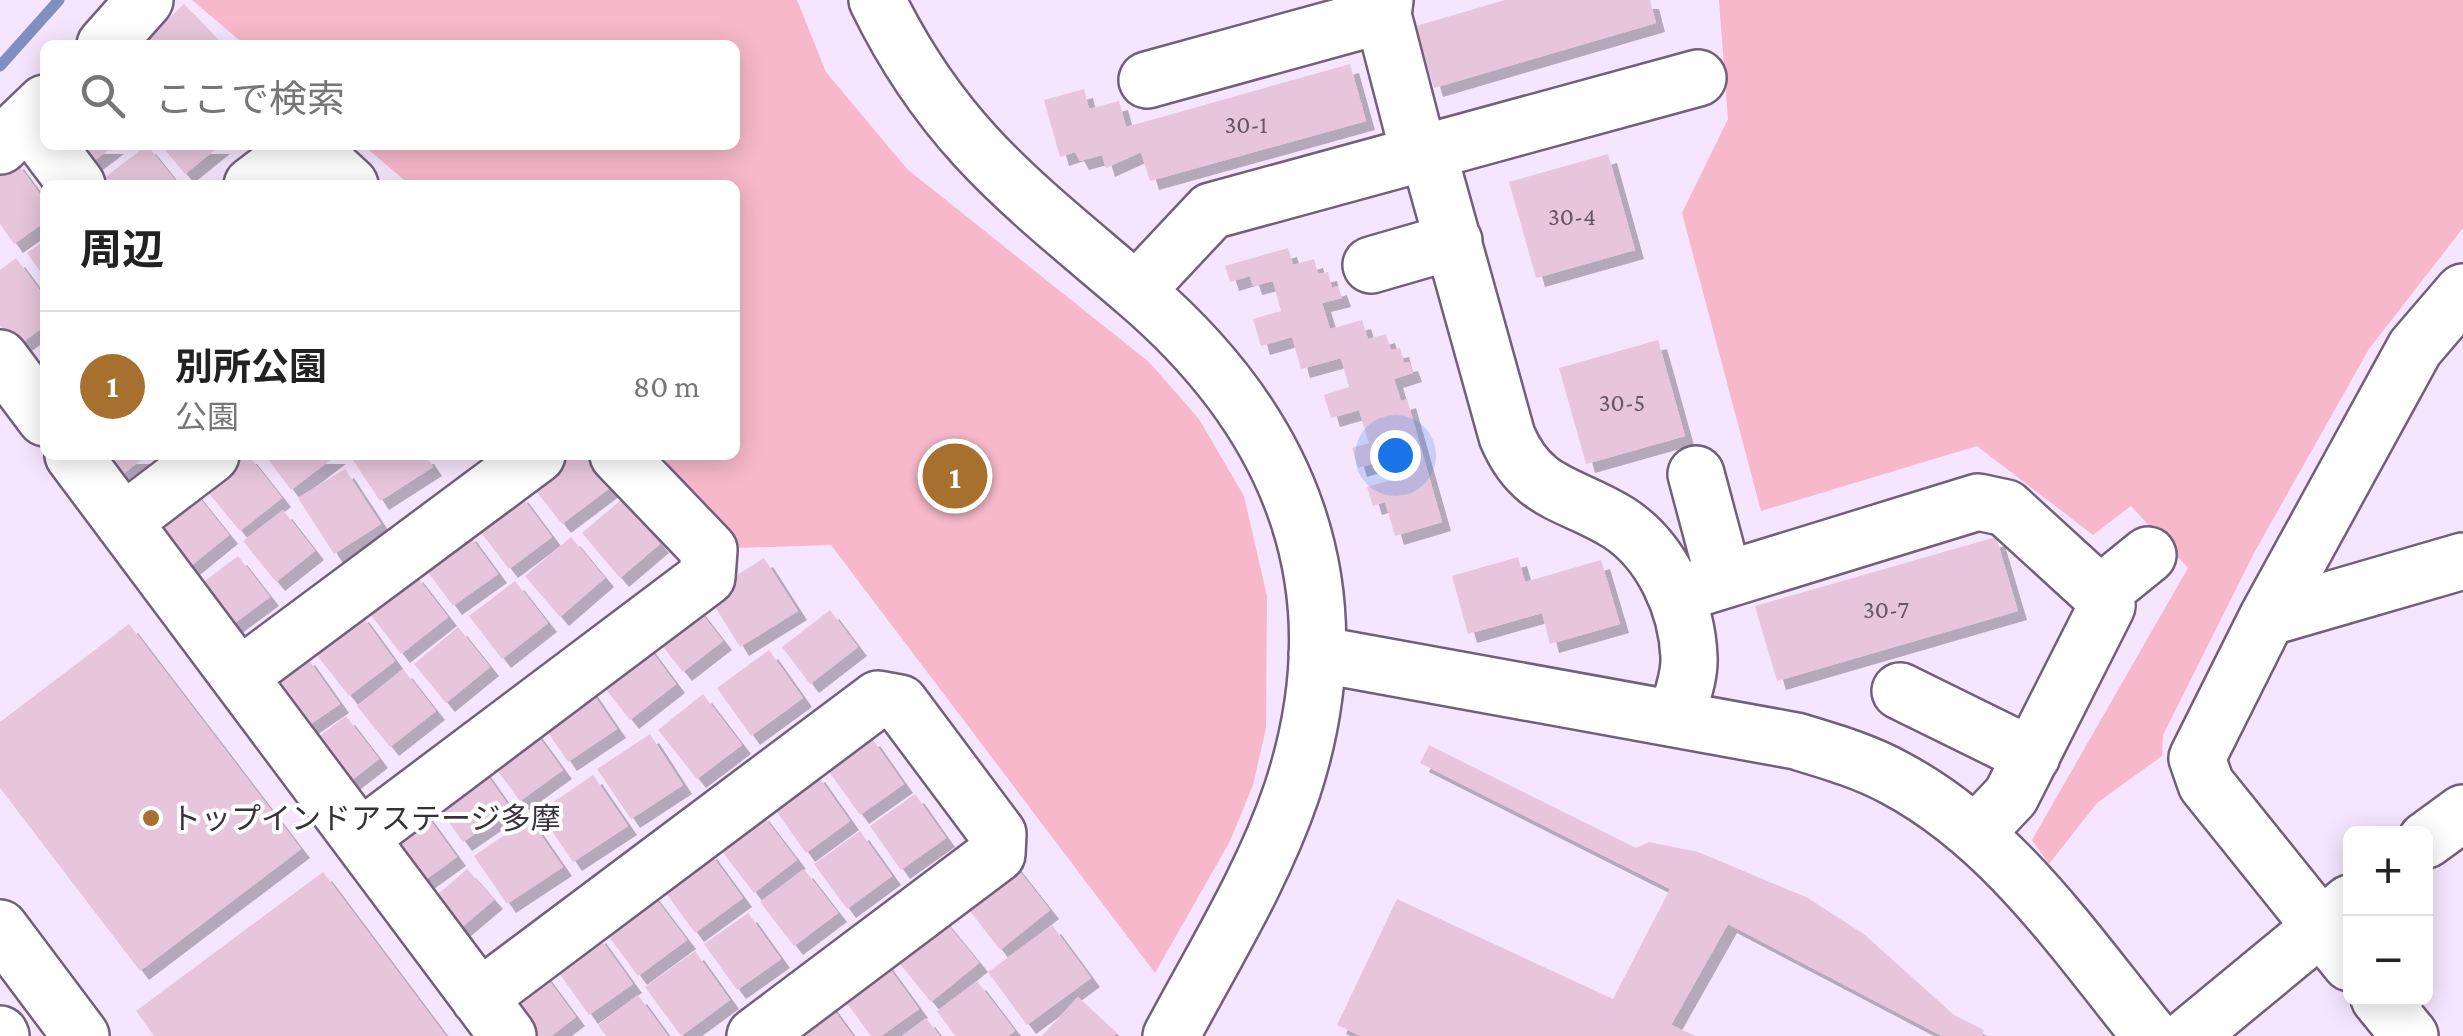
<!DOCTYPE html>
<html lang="ja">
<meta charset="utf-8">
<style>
body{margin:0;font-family:"Crimson Pro","Noto Sans JP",serif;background:#f2f2f2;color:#222}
.controls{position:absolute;right:30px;bottom:30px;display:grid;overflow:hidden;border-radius:15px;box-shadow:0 5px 25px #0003}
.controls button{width:90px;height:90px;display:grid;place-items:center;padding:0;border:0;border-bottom:2px solid #e0e0e0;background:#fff;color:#222;font:50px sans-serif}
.you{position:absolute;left:1395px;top:455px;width:35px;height:35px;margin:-25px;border:8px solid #fff;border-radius:50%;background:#1a73e8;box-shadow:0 0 0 15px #1a73e833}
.badge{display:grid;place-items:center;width:65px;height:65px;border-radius:50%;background:#a8702e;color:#fff;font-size:32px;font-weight:700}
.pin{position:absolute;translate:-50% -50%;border:5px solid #fff;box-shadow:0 2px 10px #0006}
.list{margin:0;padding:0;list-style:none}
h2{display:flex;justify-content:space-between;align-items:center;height:130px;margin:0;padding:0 40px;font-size:42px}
h2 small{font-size:32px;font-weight:400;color:#767676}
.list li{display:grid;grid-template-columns:65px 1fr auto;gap:30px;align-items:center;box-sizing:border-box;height:150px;padding:0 40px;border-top:2px solid #e0e0e0}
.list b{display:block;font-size:38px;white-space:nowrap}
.list p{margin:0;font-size:32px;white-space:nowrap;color:#767676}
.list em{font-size:32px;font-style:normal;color:#767676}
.icon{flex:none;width:55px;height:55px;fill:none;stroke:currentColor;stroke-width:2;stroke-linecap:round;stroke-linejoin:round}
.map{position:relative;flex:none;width:2463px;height:1036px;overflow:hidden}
.search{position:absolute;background:#fff;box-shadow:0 5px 25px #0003;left:40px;top:40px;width:700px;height:110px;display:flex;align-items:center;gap:25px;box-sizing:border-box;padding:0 35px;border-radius:15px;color:#767676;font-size:38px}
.panel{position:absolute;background:#fff;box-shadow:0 5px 25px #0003;left:40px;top:180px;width:700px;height:280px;border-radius:15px}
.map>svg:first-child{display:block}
.green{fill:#f6b8ca}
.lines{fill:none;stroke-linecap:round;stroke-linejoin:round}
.stream{stroke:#7e8fc0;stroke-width:11}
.building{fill:#e7c6dd;filter:url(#shadow)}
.minor-casing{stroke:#72607b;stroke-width:60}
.major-casing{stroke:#72607b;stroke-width:60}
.minor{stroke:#fff;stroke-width:55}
.major{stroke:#fff;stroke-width:55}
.poi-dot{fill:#a8702e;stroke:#fff;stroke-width:4}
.labels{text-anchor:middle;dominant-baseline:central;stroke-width:8;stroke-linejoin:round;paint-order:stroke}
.number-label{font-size:25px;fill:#645664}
.poi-label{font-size:30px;fill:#38303c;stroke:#fff;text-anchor:start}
</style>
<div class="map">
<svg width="2463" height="1036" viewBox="0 0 2463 1036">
<defs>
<filter id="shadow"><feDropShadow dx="9" dy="9" stdDeviation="0" flood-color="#0004"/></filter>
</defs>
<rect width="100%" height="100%" fill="#f6e5fe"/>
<path class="green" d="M192 0H797L826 72 907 169 1149 362 1199 419 1244 496 1267 596 1266 728 1253 785 1230 841 1155 973 831 545 736 548 661 455H735V185H410L363 145H735V45H245Z
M1719 0H2463V228L2369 349 2254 553 2163 735 2162 756 2097 803 2049 864 2032 840 2188 568 2131 506 2093 535 1977 446 1761 511 1682 213 1728 119Z"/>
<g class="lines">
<path class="stream" d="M0 66 59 0"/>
</g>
<path class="building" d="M1505 0H1650L1656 23 1434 88 1416 26Z
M184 4 221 43 218 45H155L148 38Z
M1350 64 1366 121 1150 181 1141 152 1106 168 1102 155 1080 161 1075 152 1060 157 1044 100 1084 89 1089 109 1119 101 1126 127Z
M76 145H115L90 164Z
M147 145 179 185H101L99 182Z
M161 145H221L185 174Z
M1608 154 1635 250 1536 278 1509 182Z
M15 160 45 201V222L14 244 0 224V171Z
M45 240V278L27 253Z
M1288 248 1293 265 1314 259 1318 274 1328 272 1332 288 1338 286 1342 298 1322 303 1330 329 1362 320 1368 339 1386 334 1391 350 1400 348 1404 363 1409 362 1413 373 1394 379 1401 401 1407 399 1442 522 1395 536 1385 502 1373 506 1367 487 1391 480 1385 460 1358 468 1352 448 1369 443 1359 410 1331 418 1324 395 1349 387 1341 358 1301 369 1292 337 1261 346 1253 319 1281 311 1273 281 1253 286 1250 276 1230 282 1225 266Z
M16 258 45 297V326L16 347 0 325V270Z
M1658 340 1685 436 1586 464 1559 368Z
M96 455H147L116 480Z
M237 455H248L282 498 240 531 201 484Z
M265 455H337L291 490Z
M425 455 433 467 380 501 351 457Z
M564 455H586L611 487 562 524 529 482Z
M345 469 381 524 334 554 298 498Z
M193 490 229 535 181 574 145 529Z
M519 493 552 537 509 569 476 526Z
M622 499 660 544 620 578 582 533Z
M283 510 315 551 276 582 243 541Z
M467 532 498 574 453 606 422 564Z
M571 537 605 578 560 617 525 576Z
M1996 537 2018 611 1777 681 1755 606Z
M238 556 270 597 224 631 193 590Z
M1518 557 1525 582 1601 560 1620 624 1550 644 1542 613 1468 634 1452 576Z
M764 558 798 611 740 647 707 594Z
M414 573 448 617 401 654 367 610Z
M515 581 548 623 502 659 469 616Z
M692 601 723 641 683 672 652 633Z
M830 610 858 647 810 684 782 647Z
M360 613 395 661 349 696 312 649Z
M129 624 301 849 140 971 0 788V722Z
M458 627 490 667 446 703 414 664Z
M644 641 676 684 630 720 596 677Z
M769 650 803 698 751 736 717 688Z
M306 656 340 704 302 730 268 682Z
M403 669 436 711 390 747 357 706Z
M587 685 617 729 568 762 538 718Z
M703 694 742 745 697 779 658 730Z
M346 716 379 759 343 787 310 743Z
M528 722 563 770 520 801 485 754Z
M650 734 683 785 631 819 597 769Z
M871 737 904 784 860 815 827 769Z
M1429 745 1636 848 1649 842 1698 852 1808 898 1865 935 1954 1015 1984 1030 1982 1036H1942L1728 924 1671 1025 1696 1036H1361L1337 1025 1397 899 1613 999 1670 889 1420 763Z
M479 764 511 809 463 842 431 797Z
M816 773 850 821 806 853 772 805Z
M593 775 628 826 573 862 539 812Z
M915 794 946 838 901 870 870 826Z
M422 809 457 857 414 888 385 849Z
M760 812 797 860 754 893 717 845Z
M529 818 563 867 507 904 474 856Z
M860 831 892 876 847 909 814 864Z
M708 850 743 898 695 933 660 885Z
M1010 859 1050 910 1000 950 960 898Z
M467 869 494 900 455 933 429 902Z
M804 869 838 913 794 946 760 902Z
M323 872 446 1036H154L136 1011Z
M649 890 687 940 638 976 601 926Z
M748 913 781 959 737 990 704 944Z
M939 914 979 963 931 1002 891 953Z
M1052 925 1091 978 1027 1025 988 972Z
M597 934 633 984 589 1015 554 966Z
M695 951 730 1000 681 1036 645 987Z
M882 958 919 1009 881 1036H871L837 990Z
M541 970 576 1017 551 1036H532L503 998Z
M977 981 1015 1031 1008 1036H955L937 1011Z
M638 995 668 1036H606L598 1025Z
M823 995 853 1036H784Z
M1078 997 1117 1033 1114 1036H1042Z
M926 1018 940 1036H902Z"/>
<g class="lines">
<g class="minor-casing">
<path id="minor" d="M877 0C944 138 1024 195 1136 291 1293 425 1358 590 1292 791 1263 877 1213 957 1171 1036
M1385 0 1383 15 1419 154
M105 45 145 0
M1147 80 1383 15
M47 145 77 185
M0 146 45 103
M1428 152 1507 436C1532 496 1572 493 1619 523 1662 551 1687 607 1689 657 1690 677 1681 699 1676 718
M252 185 298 150 311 149 350 185
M1371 265 1454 241
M1136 291 1211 211 1698 78
M0 358 45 418
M73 455 508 1036
M1696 474 1724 579
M123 522 211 455
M2100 594 2148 555
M1676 595 1978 502 2006 508 2100 594 2107 606 2011 796 1976 833
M2267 618 2463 561
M1317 654 1796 741C1829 751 1864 761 1895 778 2004 836 2075 943 2151 1036
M240 676 537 455
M1900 691 2032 756
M360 838 707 577 709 550 618 455
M2426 840 2463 813
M2350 963 2206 784 2197 758 2267 618 2415 348 2463 292
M479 998 878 699 900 703 998 834 997 854 755 1036
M2379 998 2410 1036
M2189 1036 2350 903"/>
</g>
<g class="major-casing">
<path id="major" d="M0 928 81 1036
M0 1034 1 1036"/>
</g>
<use href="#minor" class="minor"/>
<use href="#major" class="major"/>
</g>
<circle class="poi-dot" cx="151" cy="818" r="10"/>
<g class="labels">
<g class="number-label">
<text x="1246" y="124">30-1</text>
<text x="1572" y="216">30-4</text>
<text x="1622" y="402">30-5</text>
<text x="1886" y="609">30-7</text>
</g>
<g class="poi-label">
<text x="171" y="818">トップインドアステージ多摩</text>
</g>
</g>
</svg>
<div class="controls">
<button>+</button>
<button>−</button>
</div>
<div class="you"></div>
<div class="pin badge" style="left:955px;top:476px">1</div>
<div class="search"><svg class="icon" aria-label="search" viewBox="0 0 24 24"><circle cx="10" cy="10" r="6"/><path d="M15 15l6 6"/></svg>ここで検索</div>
<section class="panel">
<h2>周辺<small></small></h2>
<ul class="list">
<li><span class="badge">1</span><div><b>別所公園</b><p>公園</p></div><em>80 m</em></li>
</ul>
</section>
</div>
